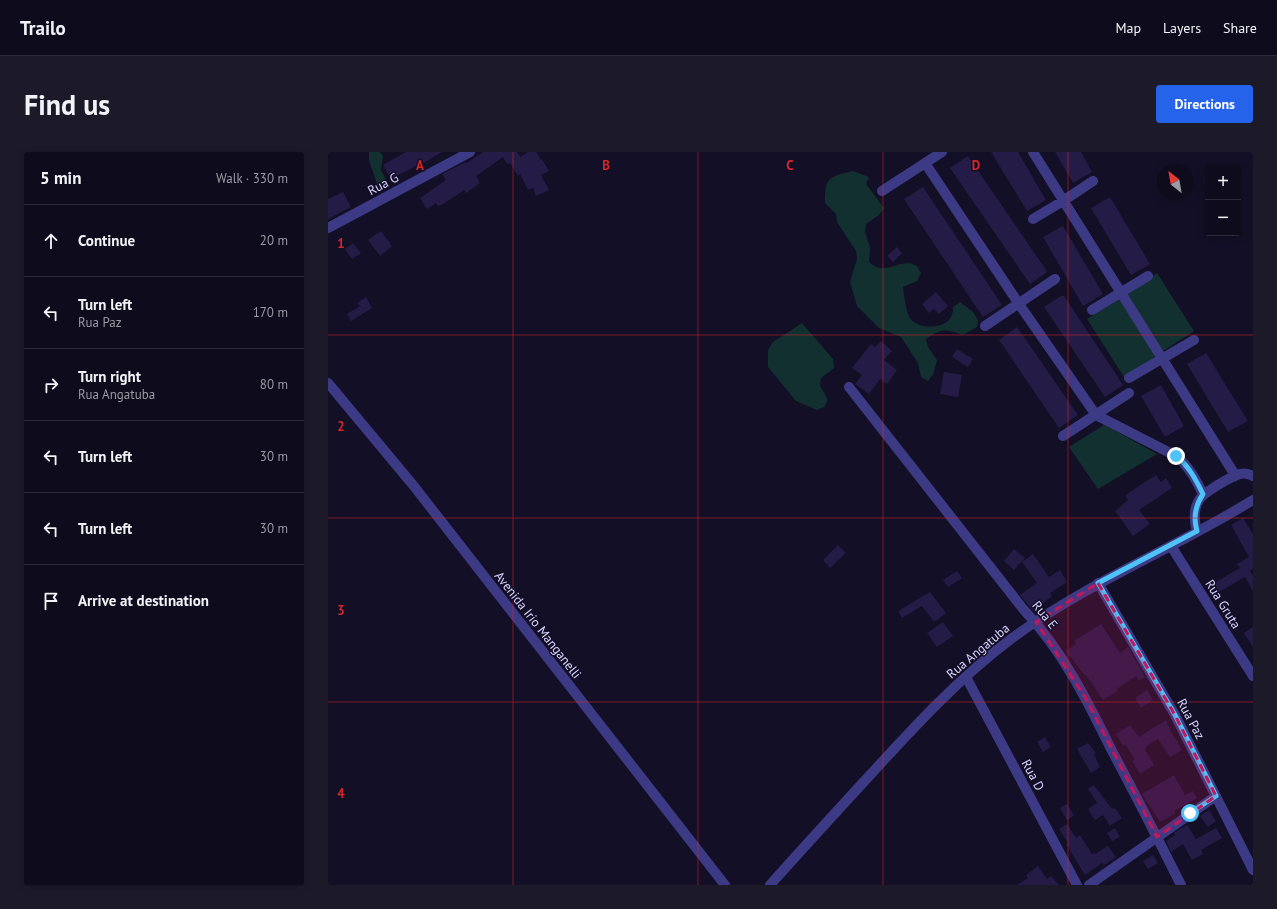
<!DOCTYPE html>
<meta charset="utf-8">
<style>
body{margin:0;font-family:"PT Sans",sans-serif;background:#1c1929;color:#f1f3f6}
.controls{position:absolute;right:12px;top:12px;display:grid;overflow:hidden;border-radius:4px;box-shadow:0 2px 10px #0003}
.controls button{width:36px;height:36px;display:grid;place-items:center;padding:0;border:0;border-bottom:1px solid #2e2b3b;background:#0e0b1c;color:#f1f3f6;font:20px sans-serif}
.compass{position:absolute;left:829px;top:12px;width:36px;height:36px;border-radius:50%;background:#0e0b1c;box-shadow:0 2px 10px #0003;rotate:329deg}
.stop{position:absolute;width:12px;height:12px;margin:-9px;border:3px solid #4fc3f7;border-radius:50%;background:#fff}
.stop.end{background:#4fc3f7;border-color:#fff;box-shadow:0 1px 4px #0008}
.list{margin:0;padding:0;list-style:none}
h2{display:flex;justify-content:space-between;align-items:center;height:52px;margin:0;padding:0 16px;font-size:17px}
h2 small{font-size:13px;font-weight:400;color:#9b9ba3}
.list li{display:grid;grid-template-columns:26px 1fr auto;gap:12px;align-items:center;box-sizing:border-box;height:72px;padding:0 16px;border-top:1px solid #2e2b3b}
.list b{display:block;font-size:15px;white-space:nowrap}
.list p{margin:0;font-size:13px;white-space:nowrap;color:#9b9ba3}
.list em{font-size:13px;font-style:normal;color:#9b9ba3}
.icon{flex:none;width:22px;height:22px;fill:none;stroke:currentColor;stroke-width:2;stroke-linecap:round;stroke-linejoin:round}
.map{position:relative;flex:none;width:925px;height:733px;overflow:hidden;border-radius:4px}
header{display:flex;align-items:center;gap:24px;box-sizing:border-box;height:56px;padding:0 20px;background:#0e0b1c;border-bottom:1px solid #2e2b3b}
header strong{font-size:19px}
nav{display:flex;gap:22px;margin-inline-start:auto;font-size:14px}
.intro{display:flex;align-items:center;justify-content:space-between;box-sizing:border-box;height:96px;padding:0 24px}
h1{margin:0;font-size:28px}
.button{padding:10px 18px;border-radius:4px;background:#2563eb;color:#fff;font-size:14px;font-weight:700}
main{display:flex;gap:24px;padding:0 24px}
aside{flex:1;background:#0e0b1c;border-radius:4px;box-shadow:0 2px 10px #0003}
.map>svg:first-child{display:block}
.green{fill:#12302f}
.building{fill:#241b47}
.lines{fill:none;stroke-linecap:round;stroke-linejoin:round}
.minor{stroke:#3d3a85;stroke-width:10}
.route{stroke:#4fc3f7;stroke-width:5}
.marked{fill:#c2185b;fill-opacity:0.2;stroke:#c2185b;stroke-width:3;stroke-dasharray:8 5;stroke-linejoin:round}
.grid{fill:none;stroke:#d62828;stroke-width:1;stroke-opacity:0.55}
.labels{text-anchor:middle;dominant-baseline:central;stroke-width:3;stroke-linejoin:round;paint-order:stroke}
.street-label{font-size:13px;fill:#d9d4ff;stroke:#130f26}
.grid-label{font-size:13px;text-anchor:middle;font-weight:bold;fill:#d62828;stroke:#130f26;stroke-width:3;stroke-linejoin:round;paint-order:stroke}
</style>
<header>
<strong>Trailo</strong>
<nav><a>Map</a><a>Layers</a><a>Share</a></nav>
</header>
<div class="intro"><h1>Find us</h1><a class="button">Directions</a></div>
<main>
<aside>
<h2>5 min<small>Walk · 330 m</small></h2>
<ul class="list">
<li><svg class="icon" aria-label="ahead" viewBox="0 0 24 24"><path d="M12 20V5M6 11l6-6 6 6"/></svg><div><b>Continue</b></div><em>20 m</em></li>
<li><svg class="icon" aria-label="left" viewBox="0 0 24 24"><path d="M17 20v-9H6M10 6l-5 5 5 5"/></svg><div><b>Turn left</b><p>Rua Paz</p></div><em>170 m</em></li>
<li><svg class="icon" aria-label="right" viewBox="0 0 24 24"><path d="M7 20v-9h11M14 6l5 5-5 5"/></svg><div><b>Turn right</b><p>Rua Angatuba</p></div><em>80 m</em></li>
<li><svg class="icon" aria-label="left" viewBox="0 0 24 24"><path d="M17 20v-9H6M10 6l-5 5 5 5"/></svg><div><b>Turn left</b></div><em>30 m</em></li>
<li><svg class="icon" aria-label="left" viewBox="0 0 24 24"><path d="M17 20v-9H6M10 6l-5 5 5 5"/></svg><div><b>Turn left</b></div><em>30 m</em></li>
<li><svg class="icon" aria-label="arrive" viewBox="0 0 24 24"><path d="M6 21V4h12l-3 4 3 4H6"/></svg><div><b>Arrive at destination</b></div></li>
</ul>
</aside>
<div class="map">
<svg width="925" height="733" viewBox="0 0 925 733">
<rect width="100%" height="100%" fill="#130f26"/>
<path class="green" d="M41 0H52L55 4 53 18 61 33 56 38H52L50 35 41 8Z
M525 19 541 25 538 32 556 56 551 63 538 72 537 80 542 95 541 110C556 123 563 112 580 111 583 111 586 113 589 114L593 121 589 129 575 135C576 143 578 160 582 166 589 177 611 177 620 169 624 165 625 160 625 155L632 150 645 160 650 168 649 175 635 183C616 177 615 176 598 187L600 195 609 208 605 223 600 229 593 225 590 211 573 185 551 176 529 154 522 130 529 107 528 99 509 70 508 62 497 51C497 24 501 25 525 19Z
M829 121 866 179 835 199 799 141Z
M792 146 828 204 796 225 759 167Z
M474 171 505 207 506 216 493 226 492 234 500 248 496 255 489 258 468 249 440 215V198L445 190Z
M777 273 829 302 770 337 741 295 774 274Z"/>
<path class="building" d="M78 0H114L89 15 88 14 63 27 55 13Z
M155 0H189L192 5 200 0H208L213 8 214 7 221 19 213 23 221 38 208 44 205 36 200 38 192 22 190 24 182 11 179 12 175 5 148 24 152 31 138 41 136 38 115 52 110 54 108 51 99 57 92 46 118 28 114 22 138 10 139 11Z
M663 0H690L718 48 699 59Z
M727 0H753L764 20 745 31Z
M640 4 718 118V121L702 132 622 16Z
M595 35 674 153 655 165 576 47Z
M15 40 23 55 0 67V47Z
M782 45 822 112 803 123 763 56Z
M735 74 775 142 755 154 715 85Z
M53 79 64 94 52 104 40 88Z
M25 91 33 101 24 107 17 97Z
M569 95 574 101 565 110 559 104Z
M608 140 620 154 611 162 606 157 601 161 594 152Z
M733 144H736L795 233 777 245 716 155Z
M38 145 44 156 23 169 19 162 32 154 29 151Z
M689 175 750 263 731 276 671 188Z
M553 189 564 199 556 208 569 218 559 232 552 227 541 242 527 232 534 223 524 216 543 192 547 195Z
M629 197 645 207 640 215 624 205Z
M878 201 920 269 900 280 859 212Z
M616 220 634 223 630 245 612 242Z
M833 233 856 274 837 285 813 244Z
M828 323 833 330 838 326 844 336 811 358 822 372 805 384 787 359 800 348 797 344 802 340Z
M915 366 925 382V416L922 419 925 424V439L917 425 884 444 877 432 884 428 886 431 912 416 909 412 921 405 903 373Z
M510 393 518 401 502 416 495 408Z
M686 397 697 406 686 418 676 409Z
M705 402 721 425 732 418 739 430 722 441 724 444 705 459 692 443 709 431 694 410Z
M629 419 634 426 620 435 615 428Z
M602 440 618 461 606 470 594 454 574 466 570 459Z
M615 470 625 484 609 495 599 481Z
M773 472 792 501 800 495 817 525 811 529 808 524 789 537 790 539 775 548 758 523 757 524 738 499 748 492 746 489Z
M925 475V495L916 481Z
M819 538 825 548 813 556 807 546Z
M838 568 843 579 854 598 842 605 830 587 817 595 818 597 817 598 826 613 812 622 804 609 807 608 797 592 795 594 788 582 802 573 811 585Z
M717 585 723 595 715 600 709 590Z
M760 591 768 601 766 602 772 615 763 621 749 597Z
M846 623 857 643 865 639 869 646 846 659 848 661 832 670 814 642Z
M766 633 784 657 787 656 794 666 782 674 775 663 767 668 760 657 769 651 760 637Z
M739 652 746 663 739 668 732 656Z
M881 658 888 669 880 675 872 664Z
M739 672 748 686 752 683 764 702 766 701 767 702 780 694 788 705 776 713 774 711 757 723 738 692 740 691 731 677Z
M859 673 868 687 888 676 894 686 873 698 875 702 864 708 855 692 843 700 838 689 847 683 846 681Z
M787 676 792 685 784 689 779 681Z
M825 703 830 711 820 717 815 709Z
M710 714 719 727 723 724 731 733H689L700 726 698 723Z"/>
<g class="lines">
<path class="minor" d="M705 0 907 323
M597 11 691 152 768 263 848 304C861 314 868 328 875 342
M554 39 614 0
M705 67 735 49 765 29
M0 76 142 0
M764 158 820 124
M657 174 727 127
M801 226 866 188
M0 231 85 333 397 733
M521 235 696 458C734 498 759 548 783 597 807 642 830 687 853 733
M735 284 801 241
M869 379C866 369 865 358 871 348 875 341 899 327 907 324 912 321 919 321 925 324
M843 394 925 524
M770 431 847 563 925 718
M638 525 749 733
M442 733C475 696 509 659 543 622 587 574 631 526 683 487 758 431 846 397 925 348
M761 733 888 644"/>
</g>
<g class="lines">
<path class="route" d="M848 304C861 314 868 328 875 342 867 354 865 366 869 379L770 431 847 563 888 644 862 661"/>
</g>
<path class="marked" d="M770 431 847 563 888 644 829 685 757 545 708 470Z"/>
<path class="grid" d="M185 0V733M370 0V733M555 0V733M740 0V733M0 183H925M0 366H925M0 550H925"/>
<g class="labels">
<g class="street-label">
<text transform="translate(55 32) rotate(-28)">Rua G</text>
<text transform="translate(895 452) rotate(58)">Rua Gruta</text>
<text transform="translate(717 463) rotate(51)">Rua E</text>
<text transform="translate(210 473) rotate(52)">Avenida Irio Manganelli</text>
<text transform="translate(650 499) rotate(-40)">Rua Angatuba</text>
<text transform="translate(863 567) rotate(62)">Rua Paz</text>
<text transform="translate(705 623) rotate(62)">Rua D</text>
</g>
</g>
<g class="grid-label">
<text x="92" y="18">A</text>
<text x="278" y="18">B</text>
<text x="462" y="18">C</text>
<text x="648" y="18">D</text>
<text x="13" y="96">1</text>
<text x="13" y="279">2</text>
<text x="13" y="463">3</text>
<text x="13" y="646">4</text>
</g>
</svg>
<div class="controls">
<button>+</button>
<button>−</button>
</div>
<svg class="compass" viewBox="-18 -18 36 36"><path d="M0-13l5 13h-10z" fill="#e53935"/><path d="M0 13l5-13h-10z" fill="#9b9ba3"/></svg>
<div class="stop" style="left:862px;top:661px"></div>
<div class="stop end" style="left:848px;top:304px"></div>
</div>
</main>
